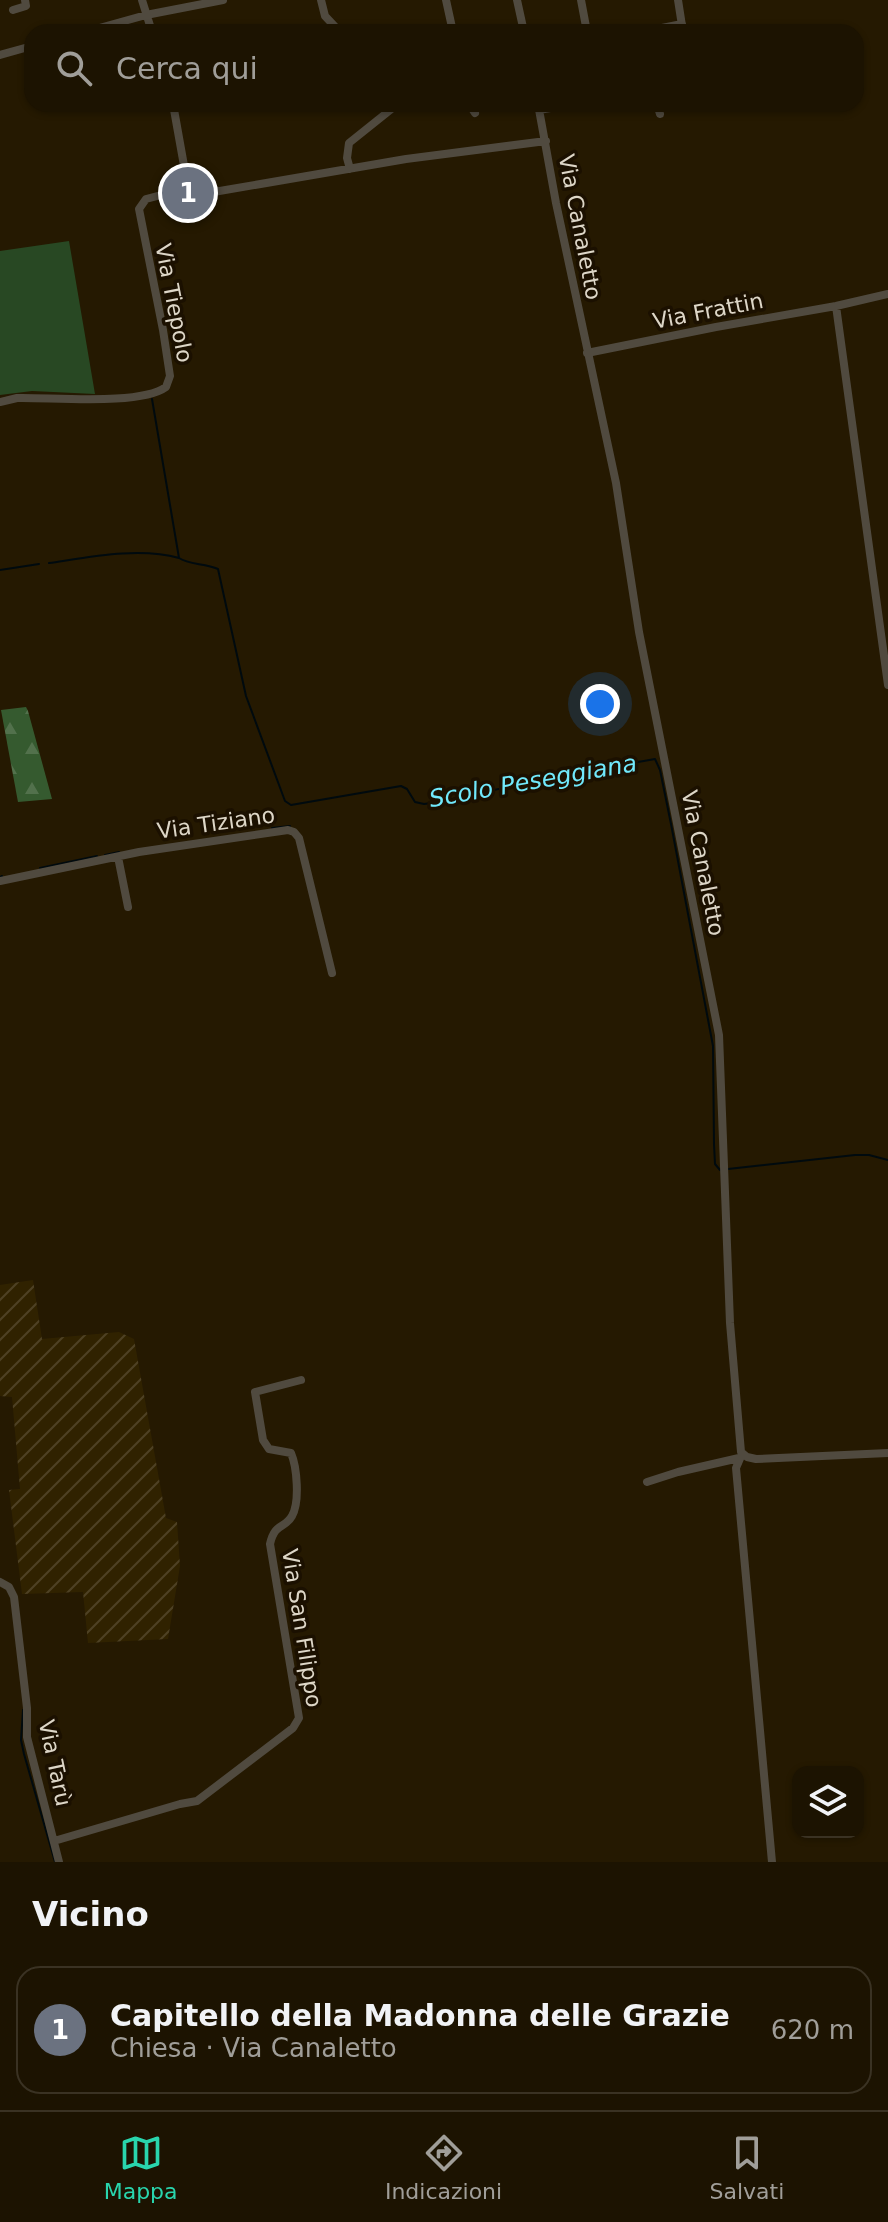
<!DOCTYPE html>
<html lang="it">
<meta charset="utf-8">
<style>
body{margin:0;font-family:"DejaVu Sans",sans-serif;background:#292010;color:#f1f3f6}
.controls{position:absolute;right:24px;bottom:24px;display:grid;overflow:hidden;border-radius:16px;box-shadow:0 2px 6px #0004}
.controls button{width:72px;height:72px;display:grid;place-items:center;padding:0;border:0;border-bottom:2px solid #3a3223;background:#1c1301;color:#f1f3f6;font:40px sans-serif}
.you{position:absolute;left:600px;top:704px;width:28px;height:28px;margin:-20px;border:6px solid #fff;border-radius:50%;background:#1a73e8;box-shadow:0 0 0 12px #1a73e833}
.badge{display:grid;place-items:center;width:52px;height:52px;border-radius:50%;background:#29d5ad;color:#fff;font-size:26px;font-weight:700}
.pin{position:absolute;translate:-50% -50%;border:4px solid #fff;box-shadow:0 2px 8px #0006}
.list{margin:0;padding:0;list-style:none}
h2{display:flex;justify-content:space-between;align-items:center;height:104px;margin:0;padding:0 32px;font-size:34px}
h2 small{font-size:26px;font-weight:400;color:#a09e99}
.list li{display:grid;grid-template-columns:52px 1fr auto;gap:24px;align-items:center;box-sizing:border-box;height:128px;margin:0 16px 16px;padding:0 16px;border:2px solid #3a3223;border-radius:24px}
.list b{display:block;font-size:30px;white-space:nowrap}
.list p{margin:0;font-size:26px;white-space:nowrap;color:#a09e99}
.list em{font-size:26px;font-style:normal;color:#a09e99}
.icon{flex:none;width:44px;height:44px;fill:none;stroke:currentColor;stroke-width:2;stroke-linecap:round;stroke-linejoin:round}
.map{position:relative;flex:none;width:888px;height:1862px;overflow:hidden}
.search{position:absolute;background:#1c1301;box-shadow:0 2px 6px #0004;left:24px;right:24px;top:24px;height:88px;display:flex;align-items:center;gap:20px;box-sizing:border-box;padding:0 28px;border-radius:24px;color:#a09e99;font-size:30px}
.sheet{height:248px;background:#1c1301}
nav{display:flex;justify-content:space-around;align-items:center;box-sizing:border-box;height:112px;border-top:2px solid #3a3223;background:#1c1301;font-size:22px;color:#a09e99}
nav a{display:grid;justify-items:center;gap:4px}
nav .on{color:#29d5ad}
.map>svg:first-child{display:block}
.industrial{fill:url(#industrial-furrows)}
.forest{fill:url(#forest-firs)}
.pitch{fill:#284823}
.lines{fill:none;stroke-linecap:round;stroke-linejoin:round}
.stream{stroke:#000a0e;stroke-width:2}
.minor{stroke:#504a3f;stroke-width:8}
.labels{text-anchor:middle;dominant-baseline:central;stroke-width:7;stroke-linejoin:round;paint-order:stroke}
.street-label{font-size:22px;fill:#ddd6c7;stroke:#1b1000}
.water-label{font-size:24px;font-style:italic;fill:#71e9fc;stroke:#1b1000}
</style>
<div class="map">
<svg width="888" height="1862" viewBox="0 0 888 1862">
<defs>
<pattern id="industrial-furrows" width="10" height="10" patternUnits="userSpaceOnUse" patternTransform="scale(2)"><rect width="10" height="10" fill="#302200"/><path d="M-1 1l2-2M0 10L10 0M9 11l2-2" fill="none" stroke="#4e4124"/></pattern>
<pattern id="forest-firs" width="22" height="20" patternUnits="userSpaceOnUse" patternTransform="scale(2)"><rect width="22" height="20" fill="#355a2f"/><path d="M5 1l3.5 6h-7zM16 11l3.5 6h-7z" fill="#52714c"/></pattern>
</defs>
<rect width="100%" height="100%" fill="#251901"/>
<path class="industrial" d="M33 1280 42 1339 119 1332 134 1339 166 1518 177 1522 180 1566 168 1639 88 1643 83 1592 22 1594 9 1490 20 1489 12 1397 0 1396V1285Z"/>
<path class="forest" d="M26 707 28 711 52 799 18 802 1 710Z"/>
<path class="pitch" d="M69 241 95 394 32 391 0 395V251Z"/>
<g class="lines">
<path class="stream" d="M152 399 179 558C189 565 205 563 218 569L246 696 285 801 291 805 401 786 407 789 415 802 424 804 439 802 554 777 655 759 660 770 671 824 713 1046 714 1144 715 1164 720 1170
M49 563C90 557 139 547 179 558
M0 570 39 564
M272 828 290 826
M105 855 119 852
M40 868 97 856
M0 877 2 876
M728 1169 855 1155H869L888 1160
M23 1710 21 1740 24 1754 55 1862"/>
<path class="minor" d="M142 0 152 32
M321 0 325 16 340 32
M446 0 453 32
M517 0 524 32
M581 0 587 32
M678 0 683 32
M13 10 26 6 25 0
M85 32 146 15 223 0
M642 32 682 24
M0 55 32 46
M173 104 188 188
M469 104 475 113
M538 104 556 203 616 483 639 632 719 1035 730 1323 741 1452 747 1457 756 1459 888 1453
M657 104 660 114
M539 110 573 104
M350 169 347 158 349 143 394 107 392 104
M188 188 202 194 406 159 546 141
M836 306 888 685
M587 353 716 327 836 306 888 294
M0 402 17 398C51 397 140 406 166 387L170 376 163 330 139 209 146 199 188 188
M118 857 128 907
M0 881 139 852 288 830 294 832 299 838 332 973
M742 1454 736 1468 772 1862
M647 1482 678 1472 739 1458
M0 1582 9 1587 14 1597 27 1708V1737L59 1862
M54 1841 180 1804 197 1801 293 1728 299 1718 270 1544C275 1522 285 1529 292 1516 300 1502 297 1467 291 1453L269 1449 263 1440 255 1392 301 1380"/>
</g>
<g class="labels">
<g class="street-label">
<text transform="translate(580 227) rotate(79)">Via Canaletto</text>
<text transform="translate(174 303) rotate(79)">Via Tiepolo</text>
<text transform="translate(708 311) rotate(-11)">Via Frattin</text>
<text transform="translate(216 823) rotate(-8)">Via Tiziano</text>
<text transform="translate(703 863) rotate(79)">Via Canaletto</text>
<text transform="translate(302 1628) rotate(81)">Via San Filippo</text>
<text transform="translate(55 1763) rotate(78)">Via Tarù</text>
</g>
<g class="water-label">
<text transform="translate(533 781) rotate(-10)">Scolo Peseggiana</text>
</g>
</g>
</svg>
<div class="controls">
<button><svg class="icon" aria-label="layers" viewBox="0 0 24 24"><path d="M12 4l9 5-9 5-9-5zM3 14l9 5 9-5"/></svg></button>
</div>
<div class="you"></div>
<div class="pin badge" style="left:188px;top:193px;background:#6b7280">1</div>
<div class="search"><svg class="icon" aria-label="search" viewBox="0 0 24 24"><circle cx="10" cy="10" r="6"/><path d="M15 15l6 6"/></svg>Cerca qui</div>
</div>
<section class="sheet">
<h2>Vicino<small></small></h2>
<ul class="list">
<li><span class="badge" style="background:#6b7280">1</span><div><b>Capitello della Madonna delle Grazie</b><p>Chiesa · Via Canaletto</p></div><em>620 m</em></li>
</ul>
</section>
<nav>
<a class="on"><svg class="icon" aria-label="map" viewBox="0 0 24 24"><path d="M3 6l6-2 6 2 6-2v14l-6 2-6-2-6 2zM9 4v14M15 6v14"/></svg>Mappa</a>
<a><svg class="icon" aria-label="directions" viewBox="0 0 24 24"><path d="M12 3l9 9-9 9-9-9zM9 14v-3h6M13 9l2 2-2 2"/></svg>Indicazioni</a>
<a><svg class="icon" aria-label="saved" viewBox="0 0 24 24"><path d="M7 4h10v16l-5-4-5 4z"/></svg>Salvati</a>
</nav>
